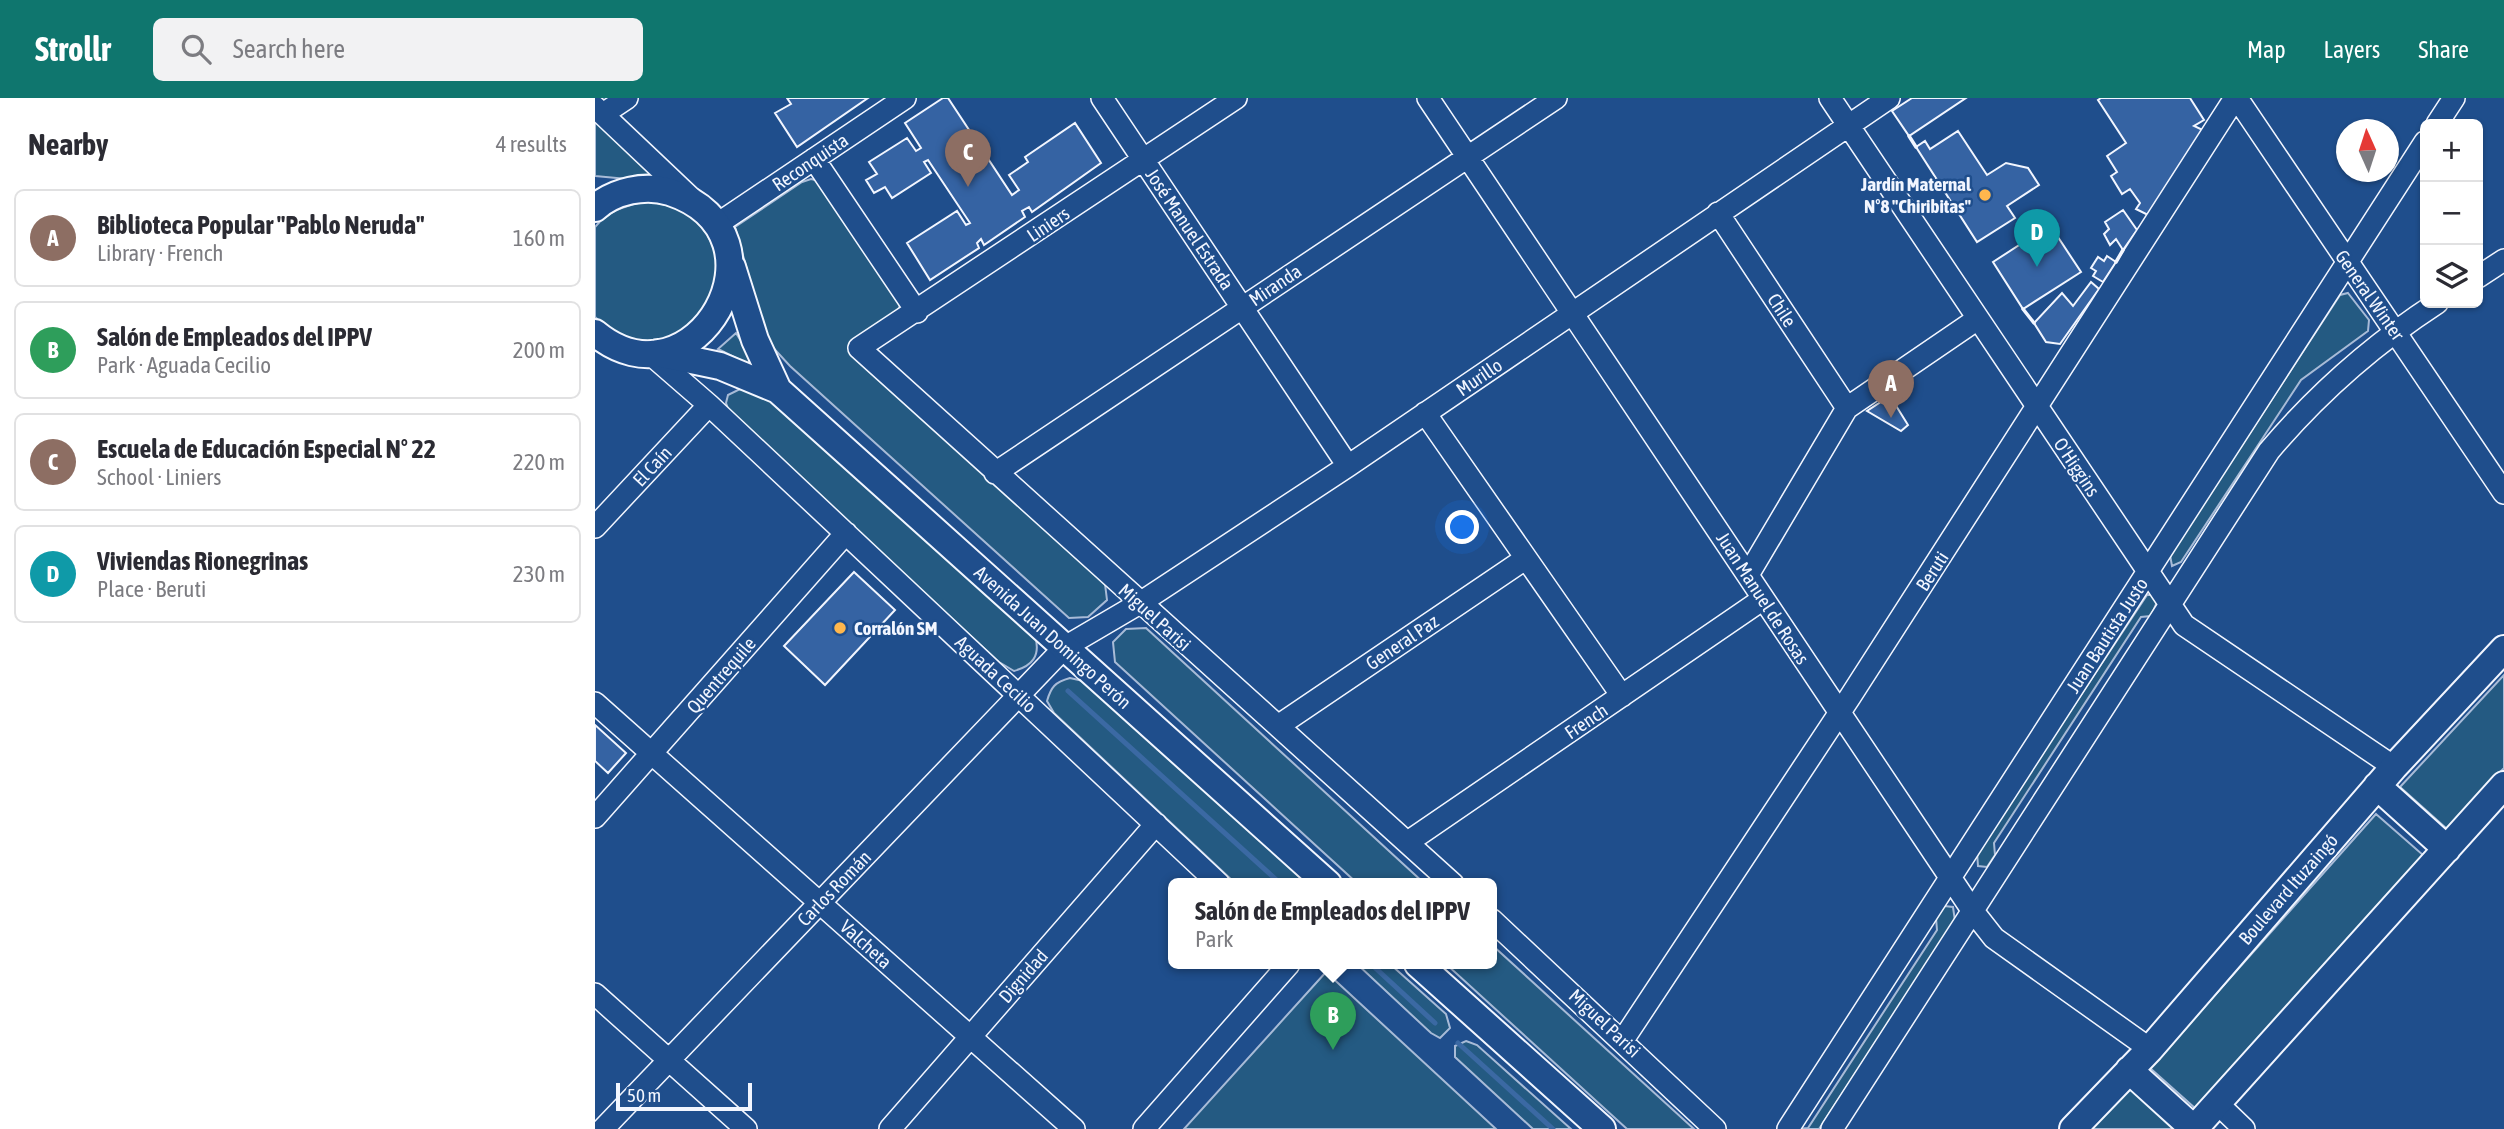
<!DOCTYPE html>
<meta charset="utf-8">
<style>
body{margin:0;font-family:"Asap Condensed",sans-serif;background:#f2f2f3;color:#2b2b33}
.controls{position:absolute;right:21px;top:21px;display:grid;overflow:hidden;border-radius:10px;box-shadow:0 2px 5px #0004}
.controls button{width:63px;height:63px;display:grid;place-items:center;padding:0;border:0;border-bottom:2px solid #e1e1e2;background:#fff;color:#2b2b33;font:35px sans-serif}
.compass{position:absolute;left:1741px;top:21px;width:63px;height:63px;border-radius:50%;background:#fff;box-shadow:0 2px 5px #0004;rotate:357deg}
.scale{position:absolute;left:21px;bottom:18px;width:136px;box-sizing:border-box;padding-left:7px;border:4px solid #f2f6ff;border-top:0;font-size:19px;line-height:24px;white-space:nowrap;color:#f2f6ff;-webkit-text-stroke:5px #1f4e8c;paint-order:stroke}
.you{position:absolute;left:868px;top:430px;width:24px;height:24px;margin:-18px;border:5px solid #fff;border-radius:50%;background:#1a73e8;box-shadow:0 0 0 10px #1a73e833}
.badge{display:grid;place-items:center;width:46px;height:46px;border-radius:50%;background:#0f766e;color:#fff;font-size:23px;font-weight:700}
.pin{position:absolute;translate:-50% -58px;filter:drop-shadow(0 2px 4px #0008)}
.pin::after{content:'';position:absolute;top:37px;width:24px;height:21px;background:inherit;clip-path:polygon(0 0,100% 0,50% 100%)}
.popup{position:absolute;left:573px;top:780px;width:329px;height:91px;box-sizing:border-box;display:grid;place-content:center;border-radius:10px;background:#fff;filter:drop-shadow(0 2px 5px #0005);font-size:23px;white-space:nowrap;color:#7c7c81}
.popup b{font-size:26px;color:#2b2b33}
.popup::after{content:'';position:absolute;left:50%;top:100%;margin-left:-14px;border:14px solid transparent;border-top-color:#fff}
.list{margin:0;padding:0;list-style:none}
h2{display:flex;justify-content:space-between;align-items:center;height:91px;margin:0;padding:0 28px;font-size:30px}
h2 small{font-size:23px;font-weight:400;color:#7c7c81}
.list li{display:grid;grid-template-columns:46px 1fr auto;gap:21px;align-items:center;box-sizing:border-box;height:98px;margin:0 14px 14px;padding:0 14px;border:2px solid #e1e1e2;border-radius:10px}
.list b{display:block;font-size:26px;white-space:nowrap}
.list p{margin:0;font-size:23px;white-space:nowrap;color:#7c7c81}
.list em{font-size:23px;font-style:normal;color:#7c7c81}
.icon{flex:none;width:38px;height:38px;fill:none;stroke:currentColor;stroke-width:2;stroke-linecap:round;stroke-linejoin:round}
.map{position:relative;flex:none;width:1909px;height:1031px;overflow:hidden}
header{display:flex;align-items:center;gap:42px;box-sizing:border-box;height:98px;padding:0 35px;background:#0f766e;color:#fff}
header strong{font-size:33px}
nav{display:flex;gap:38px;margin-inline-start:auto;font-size:24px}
.search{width:490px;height:63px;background:#f2f2f3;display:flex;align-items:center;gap:18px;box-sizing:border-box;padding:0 24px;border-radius:10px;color:#7c7c81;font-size:26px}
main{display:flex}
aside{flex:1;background:#fff}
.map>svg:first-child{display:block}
.green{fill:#245a82;stroke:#a8bbd7;stroke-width:2}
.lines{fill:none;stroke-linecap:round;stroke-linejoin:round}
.stream{stroke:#3b69a3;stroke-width:5}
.building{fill:#3563a3;stroke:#f2f6ff;stroke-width:2}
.minor-casing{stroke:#f2f6ff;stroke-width:24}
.major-casing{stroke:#f2f6ff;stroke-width:30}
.minor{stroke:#1f4e8c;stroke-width:21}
.major{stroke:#1f4e8c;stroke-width:26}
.wall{stroke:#f2f6ff;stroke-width:3.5}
.poi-dot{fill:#ffb74d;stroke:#1f4e8c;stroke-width:2.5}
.labels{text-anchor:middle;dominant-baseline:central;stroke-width:5;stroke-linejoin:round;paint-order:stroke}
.street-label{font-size:19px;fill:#f2f6ff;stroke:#1f4e8c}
.poi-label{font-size:19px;font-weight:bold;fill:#f2f6ff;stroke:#1f4e8c;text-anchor:end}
</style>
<header>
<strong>Strollr</strong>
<div class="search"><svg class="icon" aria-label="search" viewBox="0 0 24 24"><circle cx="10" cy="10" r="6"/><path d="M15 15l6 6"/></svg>Search here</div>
<nav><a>Map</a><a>Layers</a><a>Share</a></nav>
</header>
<main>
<aside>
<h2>Nearby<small>4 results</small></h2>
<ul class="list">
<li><span class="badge" style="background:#8d6e63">A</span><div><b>Biblioteca Popular &quot;Pablo Neruda&quot;</b><p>Library · French</p></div><em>160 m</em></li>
<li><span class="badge" style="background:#2e9e5b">B</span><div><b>Salón de Empleados del IPPV</b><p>Park · Aguada Cecilio</p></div><em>200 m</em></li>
<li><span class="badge" style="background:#8d6e63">C</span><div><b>Escuela de Educación Especial N° 22</b><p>School · Liniers</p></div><em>220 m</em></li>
<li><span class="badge" style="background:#0f9aa8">D</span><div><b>Viviendas Rionegrinas</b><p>Place · Beruti</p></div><em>230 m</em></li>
</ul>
</aside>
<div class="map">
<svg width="1909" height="1031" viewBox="0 0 1909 1031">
<rect width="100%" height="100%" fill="#1f4e8c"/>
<path class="green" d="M0 23 65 84 0 78Z
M216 81 224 83 305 207 303 215 256 245 510 486 512 502 493 519 474 520 195 268 172 243 140 129 207 84Z
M51 103C67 106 84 108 97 119 119 138 132 174 117 202 114 207 107 213 103 217 97 223 91 233 84 236 56 251 20 241 0 219V129C14 112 31 108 51 103Z
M1753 195 1774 222 1773 233 1706 282 1586 464 1577 468 1575 457 1745 197Z
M141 235 160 266 161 270 123 251Z
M145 291 160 293 178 303 440 538C446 558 437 568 419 573L404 564 135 316 131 305 133 297Z
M1552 497H1559L1562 504 1556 518 1546 519 1399 745 1400 757 1392 769 1383 768 1382 754Z
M551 530 830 786H763L520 564 518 544 531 531Z
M1909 577V670L1852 731 1805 689Z
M475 580 488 583 715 786H641L459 615 452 603C456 589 460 584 475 580Z
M1781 716 1828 757 1601 1011 1555 970Z
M1349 808 1358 809 1360 823 1224 1031H1203L1213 1030 1342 832 1341 820Z
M897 847 1099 1031H1032L851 866H897Z
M762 866H795L851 916 855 930 845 940 836 935Z
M731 874 901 1031H589Z
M871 943 882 947 976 1031H938L860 959V948Z
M1535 991 1581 1031H1496Z"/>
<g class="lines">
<path class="stream" d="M473 593 686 786
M776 866 840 925
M863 945 958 1031"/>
</g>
<path class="building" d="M192 0H273L202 49 180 15 196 6Z
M348 0H353L417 97 424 92 414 77 433 64 430 59 480 25 506 65 437 114 434 109 427 113 430 119 389 147 386 141 382 145 384 150 335 182 312 145 362 113 371 127 375 125 333 62 329 64 336 75 297 100 290 89 279 95 271 82 282 76 274 64 312 40 321 53 326 50 310 25Z
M1317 0H1371L1314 38 1297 13Z
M1506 0H1595L1609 22 1599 28 1614 35 1553 117 1541 111 1545 105 1535 91 1527 96 1516 78 1522 74 1512 58 1531 45 1503 2Z
M1363 33 1392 77 1411 65 1433 70 1444 87 1412 108 1420 120 1382 144 1321 49 1330 43 1335 51Z
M1528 112 1542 132 1528 152 1521 141 1515 147 1509 136 1514 131 1510 124Z
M1455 127 1486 174 1428 211 1398 164Z
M1512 158 1521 164 1508 184 1498 178 1501 173 1496 170 1503 159 1509 163Z
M1496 184 1504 191 1465 246 1451 244 1439 225 1467 195 1478 208Z
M1295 298 1313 327 1306 333 1272 313Z
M259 474 300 512 230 587 189 548Z
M0 627 31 655 13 675 0 663Z"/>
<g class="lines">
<g class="minor-casing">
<path id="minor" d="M507 0 753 368
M641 0 264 250 858 786
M833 0 1377 812 1399 840 1555 951
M1235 0 1589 527 1799 669
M1642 0 1909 395
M0 9 96 100
M8 16 32 0
M1842 26 1859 0
M219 61 322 214
M1123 115 1252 310
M121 127 310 0
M1883 179 1909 162
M53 254 114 307 624 786
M830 315 1027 598
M400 375 961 0
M0 429 114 307
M1153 477 1252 310 1381 222
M0 605 479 1031
M683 628 930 461
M0 719 251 435
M813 744 1168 501
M897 822 1120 1031
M0 896 151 1031
M1028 942 1255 599 1640 0
M1622 1005 1649 1031
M8 1031 470 549 545 505 753 368 1294 0
M295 1031 561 726
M549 1031 694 866
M1193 1031 1830 44
M1237 1031 1674 353C1723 295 1779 246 1842 205"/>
</g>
<g class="major-casing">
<path id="major" d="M0 110C19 93 50 86 75 94 203 137 99 317 0 235
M137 169 160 242 183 292
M63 255 125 268 183 292 733 786
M1782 688 1852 751
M823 866 1007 1031
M1534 972 1599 1031
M1478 1031 1555 951 1799 669 1909 551
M1599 1031 1909 687"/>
</g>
<use href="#minor" class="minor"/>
<use href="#major" class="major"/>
<path class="wall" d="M1314 38 1321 49
M1521 164 1528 152
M1428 211 1439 225"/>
</g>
<g class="poi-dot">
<circle cx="1390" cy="97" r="7"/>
<circle cx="245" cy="530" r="7"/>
</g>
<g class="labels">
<g class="street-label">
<text transform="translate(215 64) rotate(-34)">Reconquista</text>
<text transform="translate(453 126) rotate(-34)">Liniers</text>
<text transform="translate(595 131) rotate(56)">José Manuel Estrada</text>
<text transform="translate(680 187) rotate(-34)">Miranda</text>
<text transform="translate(1775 197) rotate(55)">General Winter</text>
<text transform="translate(1187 212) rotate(57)">Chile</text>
<text transform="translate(884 279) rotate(-34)">Murillo</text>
<text transform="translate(57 368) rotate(-47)">El Caín</text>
<text transform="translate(1482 369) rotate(56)">O'Higgins</text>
<text transform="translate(1337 473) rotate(-57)">Beruti</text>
<text transform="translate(1168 500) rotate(57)">Juan Manuel de Rosas</text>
<text transform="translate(560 519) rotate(42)">Miguel Parisi</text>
<text transform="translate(1512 537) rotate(-57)">Juan Bautista Justo</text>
<text transform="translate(458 539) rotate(42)">Avenida Juan Domingo Perón</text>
<text transform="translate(807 544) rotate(-34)">General Paz</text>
<text transform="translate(401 576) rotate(43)">Aguada Cecilio</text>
<text transform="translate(126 577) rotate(-49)">Quentrequile</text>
<text transform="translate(991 623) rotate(-34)">French</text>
<text transform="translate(239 790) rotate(-46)">Carlos Román</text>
<text transform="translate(1693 791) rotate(-49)">Boulevard Ituzaingó</text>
<text transform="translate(271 846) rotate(42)">Valcheta</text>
<text transform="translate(428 878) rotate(-49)">Dignidad</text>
<text transform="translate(1010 925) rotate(43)">Miguel Parisi</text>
</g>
<g class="poi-label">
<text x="1376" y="86">Jardín Maternal<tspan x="1376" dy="22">N°8 "Chiribitas"</tspan></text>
<text x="259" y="530" text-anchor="start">Corralón SM</text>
</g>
</g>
</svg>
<div class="controls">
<button>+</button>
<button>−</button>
<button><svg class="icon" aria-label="layers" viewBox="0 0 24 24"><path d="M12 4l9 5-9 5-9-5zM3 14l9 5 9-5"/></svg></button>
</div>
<svg class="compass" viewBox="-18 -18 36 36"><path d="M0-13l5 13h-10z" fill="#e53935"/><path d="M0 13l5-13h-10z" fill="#7c7c81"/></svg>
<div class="scale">50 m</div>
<div class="you"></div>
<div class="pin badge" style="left:1296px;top:320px;background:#8d6e63">A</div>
<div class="pin badge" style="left:738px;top:952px;background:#2e9e5b">B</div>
<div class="popup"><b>Salón de Empleados del IPPV</b>Park</div>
<div class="pin badge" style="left:373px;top:89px;background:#8d6e63">C</div>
<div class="pin badge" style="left:1442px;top:169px;background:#0f9aa8">D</div>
</div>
</main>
